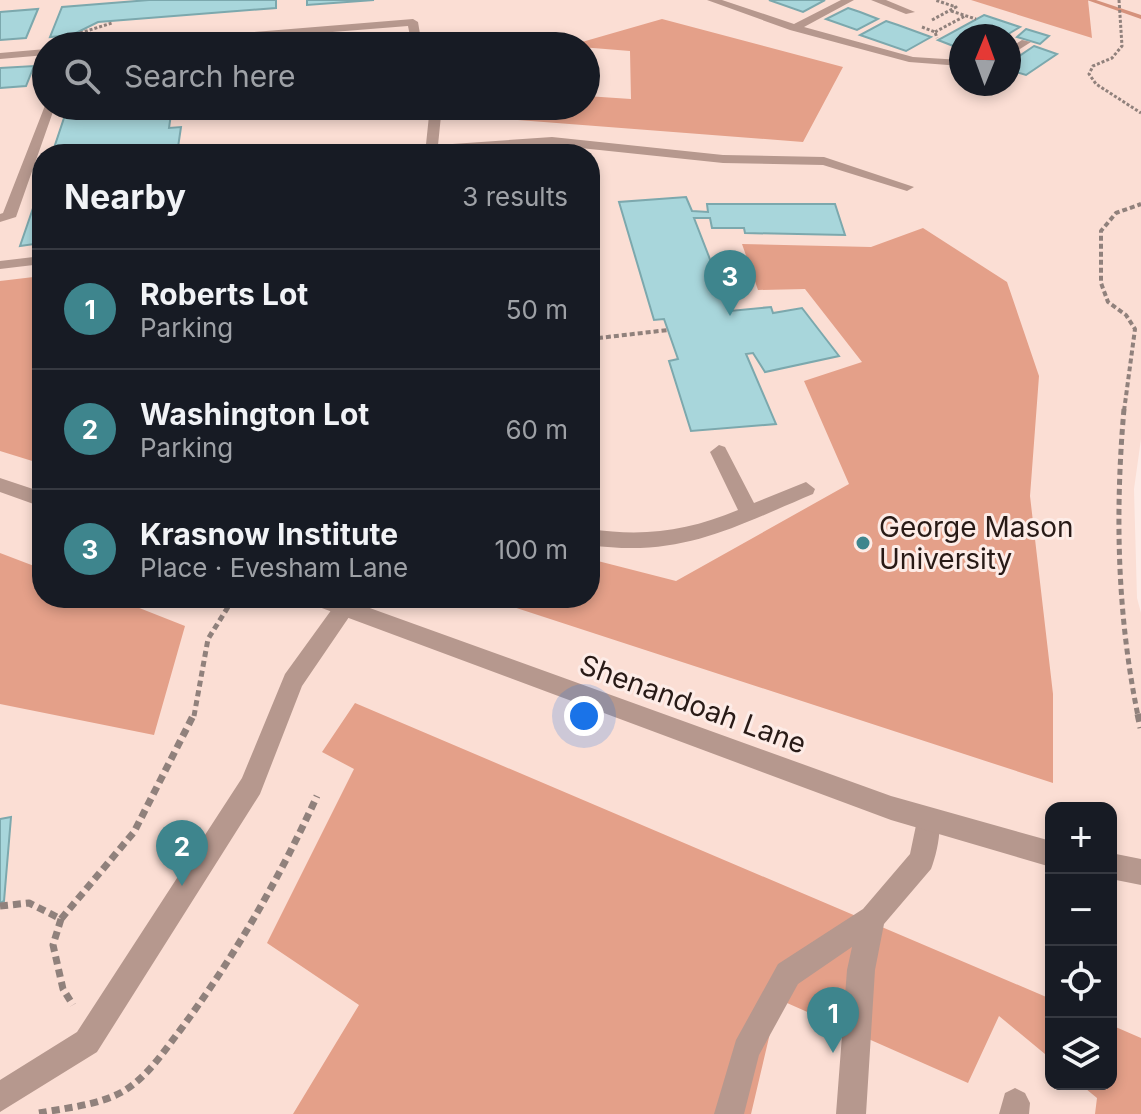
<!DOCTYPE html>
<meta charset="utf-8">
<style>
body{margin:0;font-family:Inter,sans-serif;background:#242831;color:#f1f3f6}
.controls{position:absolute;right:24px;bottom:24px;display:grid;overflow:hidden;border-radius:16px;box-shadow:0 4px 12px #0003}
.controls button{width:72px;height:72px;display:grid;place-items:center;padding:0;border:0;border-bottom:2px solid #363941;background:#171b24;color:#f1f3f6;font:40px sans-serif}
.compass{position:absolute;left:949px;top:24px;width:72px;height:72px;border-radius:50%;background:#171b24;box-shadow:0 4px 12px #0003;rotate:1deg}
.you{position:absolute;left:584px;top:716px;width:28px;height:28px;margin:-20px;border:6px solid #fff;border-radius:50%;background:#1a73e8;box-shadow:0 0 0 12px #1a73e833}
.badge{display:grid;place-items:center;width:52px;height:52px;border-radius:50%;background:#3e858d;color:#fff;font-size:26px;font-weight:700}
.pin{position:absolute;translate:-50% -66px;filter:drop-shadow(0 2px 4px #0008)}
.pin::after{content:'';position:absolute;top:42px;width:28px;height:24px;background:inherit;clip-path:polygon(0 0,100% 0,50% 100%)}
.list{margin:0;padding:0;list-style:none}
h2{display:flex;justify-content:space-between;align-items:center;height:104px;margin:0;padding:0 32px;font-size:34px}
h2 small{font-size:26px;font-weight:400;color:#9ea1a6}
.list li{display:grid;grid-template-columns:52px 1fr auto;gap:24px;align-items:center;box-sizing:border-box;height:120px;padding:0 32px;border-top:2px solid #363941}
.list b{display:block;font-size:30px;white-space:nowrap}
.list p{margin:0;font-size:26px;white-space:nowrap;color:#9ea1a6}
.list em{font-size:26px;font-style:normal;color:#9ea1a6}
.icon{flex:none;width:44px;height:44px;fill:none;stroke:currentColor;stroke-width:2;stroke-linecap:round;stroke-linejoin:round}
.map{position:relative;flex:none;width:1141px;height:1114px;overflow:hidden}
.search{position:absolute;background:#171b24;box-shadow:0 4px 12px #0003;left:32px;top:32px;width:568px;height:88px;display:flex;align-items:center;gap:20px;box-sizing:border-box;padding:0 28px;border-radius:44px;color:#9ea1a6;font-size:30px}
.panel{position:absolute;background:#171b24;box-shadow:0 4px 12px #0003;left:32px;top:144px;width:568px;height:464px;border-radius:32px}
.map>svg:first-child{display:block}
.built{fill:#fbded4;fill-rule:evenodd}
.forest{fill:#e4a089}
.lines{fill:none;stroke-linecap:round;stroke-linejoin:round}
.stream{fill:#d5927c;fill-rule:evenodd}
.building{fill:#a8d6db;stroke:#7ca8ad;stroke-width:2}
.path-far3{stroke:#90817c;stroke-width:3;stroke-dasharray:3 2;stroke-linecap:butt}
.path-far2{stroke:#90817c;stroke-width:4;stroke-dasharray:5 3;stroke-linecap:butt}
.path-far1{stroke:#90817c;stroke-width:5;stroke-dasharray:6 4;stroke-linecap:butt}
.path{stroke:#90817c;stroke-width:7;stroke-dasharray:8 5;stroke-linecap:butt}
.service{fill:#b6988e;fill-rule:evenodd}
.minor{fill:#b6988e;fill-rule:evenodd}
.tertiary{fill:#b6988e;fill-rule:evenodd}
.poi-dot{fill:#3e858d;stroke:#fdece7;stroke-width:3}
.labels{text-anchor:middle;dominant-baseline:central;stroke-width:6;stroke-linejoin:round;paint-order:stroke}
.poi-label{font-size:28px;fill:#281a16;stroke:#fdece7;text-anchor:start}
.street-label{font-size:28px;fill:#281a16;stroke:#fdece7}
</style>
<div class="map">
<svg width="1141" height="1114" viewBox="0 0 1141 1114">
<rect width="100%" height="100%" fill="#fdece7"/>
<path class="built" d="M0 0H1141V439L1134 489 1137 598 1141 613V1114H0ZM961 36H1009V84H961ZM46 46H586V106H46ZM42 154H590V598H42ZM1051 808H1111V1084H1051Z"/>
<path class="forest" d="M971 0H1088L1092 38Z
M662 19 843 67 803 142 506 119 473 106H586V96L631 99 630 51 568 46Z
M923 228 1007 282 1039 376 1030 496 1053 694V783L486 598H590V559L676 581 849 484 804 381 862 362 805 289 758 290 742 244 871 247Z
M42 276V464L0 451V281Z
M0 553 42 569V598H114L185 626 154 735 0 704Z
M355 703 1051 999V1059L999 1016 968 1083 778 999 751 1114H293L359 1005 267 943 354 769 322 752Z
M1111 1025 1141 1038V1114H1095L1097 1098 1080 1084H1111Z"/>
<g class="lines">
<path class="stream" d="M1087 0H1096L1141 15V19Z"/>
</g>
<path class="building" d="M149 0H276V8L98 22 72 35 50 37 62 7Z
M307 0H374L307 5Z
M769 0H825L803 12Z
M848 8 860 12 878 19 857 30 826 19Z
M38 9 26 38 0 40V12Z
M984 15 1020 27 1005 36H961V49L938 40Z
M886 21 898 25 931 37 906 51 860 35Z
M1026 29 1049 36 1040 44 1017 37Z
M1034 46 1057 54 1026 75 1009 70V63Z
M34 66 26 86 0 88V68Z
M68 106H184L172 107 169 128 181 127 177 154H52Z
M395 146V154H331V149Z
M42 182V243L20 246Z
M686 197 692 211 708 212 707 204H835L845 235 745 233 744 228H712L710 218H694L730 311 771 307 773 313 802 308 839 356 765 372 753 353 746 354 776 424 691 431 669 361 678 359 664 319 654 320 619 202Z
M11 817 4 901 0 903V819Z"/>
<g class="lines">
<path class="path-far3" d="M1119 0 1122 46 1112 58 1093 66 1089 74 1096 84 1141 113
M951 11 976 19
M932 20 956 7 935 0
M922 27 935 32 937 38
M935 32 965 16
M61 39 112 23"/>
<path class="path-far2" d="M590 339 668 330
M1124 411 1135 329 1126 315 1108 302 1101 283V231L1116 213 1141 204"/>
<path class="path-far1" d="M1124 409C1115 512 1117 614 1138 716
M194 716 208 639 228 607"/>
<path class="path" d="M1138 714 1141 728
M0 906 29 903 61 919 134 832 194 714
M61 919 53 945 63 989 73 1005
M39 1113C66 1108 98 1105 122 1092 147 1078 164 1051 181 1029 235 956 279 879 317 796"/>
<path class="service" d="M707 0H722L794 24 841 0H854L804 27 913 57 961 60V66L909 62 790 30Z
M413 19 418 22 422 46H412L408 26 159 46H114L119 43Z
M1022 40 1031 42 1009 56V48Z
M46 49V55L0 59V53Z
M46 103V106H55L16 217 0 222V214L3 213Z
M430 106H442L438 145 552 137 723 155 824 157 914 187 907 191 823 165 723 163 552 145 425 154Z
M42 256V264L0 269V261Z
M719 445 725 447 754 503 806 482 815 489 813 494C732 528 680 558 590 545V529C644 537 688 531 738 510L710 452Z
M340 598H362L302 686 260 794 97 1052 0 1112V1080L77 1032 242 778 285 674Z
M928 808 937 811C943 827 937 853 931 869L884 924 875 970 866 1114H836L847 970 852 947 798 984 759 1055 744 1114H714L736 1040 778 964 863 909 910 854 919 811Z
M1015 1088 1025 1093 1030 1103 1029 1114H999L1005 1093Z"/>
<path class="minor" d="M871 0H886L915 12 906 14Z"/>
<path class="tertiary" d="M0 478 42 492V507L0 492Z
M308 598H342L891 796 1051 841V867L891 820 311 604Z
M1111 853 1141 859V885L1111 879Z"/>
</g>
<circle class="poi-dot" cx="863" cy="543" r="8"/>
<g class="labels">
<g class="poi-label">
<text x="879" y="527">George Mason<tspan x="879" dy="32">University</tspan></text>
</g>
<g class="street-label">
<text transform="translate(693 704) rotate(20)">Shenandoah Lane</text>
</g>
</g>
</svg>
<div class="controls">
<button>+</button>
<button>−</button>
<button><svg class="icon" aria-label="locate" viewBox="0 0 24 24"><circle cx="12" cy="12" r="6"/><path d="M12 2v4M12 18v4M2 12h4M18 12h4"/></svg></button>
<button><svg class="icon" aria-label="layers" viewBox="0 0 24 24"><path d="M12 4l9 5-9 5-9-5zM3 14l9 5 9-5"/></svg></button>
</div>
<svg class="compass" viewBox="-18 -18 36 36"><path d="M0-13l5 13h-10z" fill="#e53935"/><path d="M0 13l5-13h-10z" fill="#9ea1a6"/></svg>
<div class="you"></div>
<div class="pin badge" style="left:833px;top:1053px">1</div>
<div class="pin badge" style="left:182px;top:886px">2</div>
<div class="pin badge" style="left:730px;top:316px">3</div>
<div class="search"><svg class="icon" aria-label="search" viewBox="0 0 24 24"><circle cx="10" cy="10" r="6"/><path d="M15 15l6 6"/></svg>Search here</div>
<section class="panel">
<h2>Nearby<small>3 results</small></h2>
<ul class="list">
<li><span class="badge">1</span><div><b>Roberts Lot</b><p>Parking</p></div><em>50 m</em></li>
<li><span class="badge">2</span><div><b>Washington Lot</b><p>Parking</p></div><em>60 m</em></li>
<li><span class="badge">3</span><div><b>Krasnow Institute</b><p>Place · Evesham Lane</p></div><em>100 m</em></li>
</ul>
</section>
</div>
